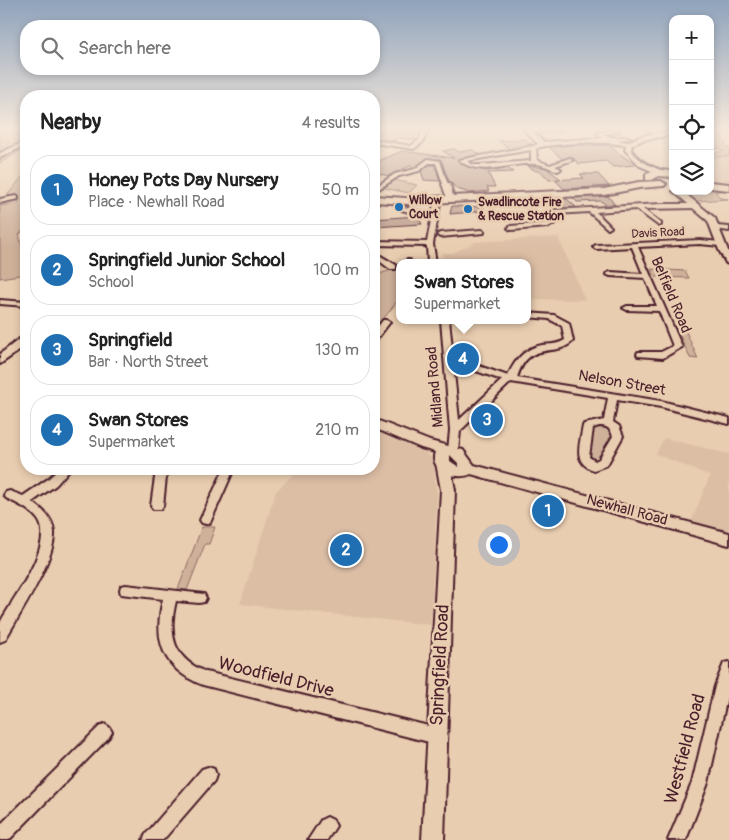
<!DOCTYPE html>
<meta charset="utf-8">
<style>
body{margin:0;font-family:Pangolin,sans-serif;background:#f6f6f6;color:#222}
.controls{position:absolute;right:15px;top:15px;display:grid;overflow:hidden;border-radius:10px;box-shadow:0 2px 8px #0003}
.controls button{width:45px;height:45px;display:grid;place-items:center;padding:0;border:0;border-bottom:1px solid #e0e0e0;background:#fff;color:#222;font:25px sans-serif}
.you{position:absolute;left:498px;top:544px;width:18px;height:18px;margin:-12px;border:4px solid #fff;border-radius:50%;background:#1a73e8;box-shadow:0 0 0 8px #1a73e833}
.badge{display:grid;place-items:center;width:32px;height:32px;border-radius:50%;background:#1f6fb2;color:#fff;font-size:16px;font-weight:700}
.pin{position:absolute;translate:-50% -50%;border:2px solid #fff;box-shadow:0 1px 5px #0006}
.popup{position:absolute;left:396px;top:259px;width:135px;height:65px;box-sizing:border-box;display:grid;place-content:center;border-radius:10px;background:#fff;filter:drop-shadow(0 1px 4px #0005);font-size:16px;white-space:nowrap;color:#767676}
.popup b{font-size:19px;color:#222}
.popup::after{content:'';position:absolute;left:50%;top:100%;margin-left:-10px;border:10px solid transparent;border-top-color:#fff}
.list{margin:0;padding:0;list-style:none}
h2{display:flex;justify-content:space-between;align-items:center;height:65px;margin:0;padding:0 20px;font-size:21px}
h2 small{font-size:16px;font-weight:400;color:#767676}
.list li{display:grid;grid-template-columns:32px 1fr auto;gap:15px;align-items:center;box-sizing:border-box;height:70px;margin:0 10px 10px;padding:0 10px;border:1px solid #e0e0e0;border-radius:20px}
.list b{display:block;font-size:19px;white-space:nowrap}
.list p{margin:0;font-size:16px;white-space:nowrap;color:#767676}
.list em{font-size:16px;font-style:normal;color:#767676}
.icon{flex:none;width:28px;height:28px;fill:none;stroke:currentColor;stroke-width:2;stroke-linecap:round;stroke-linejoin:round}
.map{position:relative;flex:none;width:729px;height:840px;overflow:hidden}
.search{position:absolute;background:#fff;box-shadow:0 2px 8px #0003;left:20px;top:20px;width:360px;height:55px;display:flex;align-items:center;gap:12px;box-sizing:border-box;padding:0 18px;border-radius:20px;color:#767676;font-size:19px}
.panel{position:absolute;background:#fff;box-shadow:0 2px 8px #0003;left:20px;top:90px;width:360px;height:385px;border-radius:20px}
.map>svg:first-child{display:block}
.built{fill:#dcbea5}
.green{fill:#cfb19a;stroke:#8c6862}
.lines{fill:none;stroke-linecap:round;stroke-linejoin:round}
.stream{stroke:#845f5b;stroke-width:1}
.building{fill:#bc9c8b;stroke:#4a1f2b}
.minor-casing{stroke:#4a1f2b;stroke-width:4}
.tertiary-casing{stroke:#4a1f2b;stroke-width:4}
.secondary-casing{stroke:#4a1f2b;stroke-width:4}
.primary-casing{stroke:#4a1f2b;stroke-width:4}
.minor{fill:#e9cdb0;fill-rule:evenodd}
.tertiary{fill:#e9cdb0;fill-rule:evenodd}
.secondary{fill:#e9cdb0;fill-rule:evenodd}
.primary{fill:#e9cdb0;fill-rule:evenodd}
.poi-dot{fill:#1f6fb2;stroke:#e9cdb0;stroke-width:2}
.labels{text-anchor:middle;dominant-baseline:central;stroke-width:5;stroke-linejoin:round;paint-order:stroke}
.far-poi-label{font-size:12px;font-weight:bold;fill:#4a1f2b;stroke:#e9cdb0;text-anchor:start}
.far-street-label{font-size:12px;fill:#4a1f2b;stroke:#e9cdb0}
.street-label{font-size:15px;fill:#4a1f2b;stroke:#e9cdb0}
.near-street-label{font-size:18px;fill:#4a1f2b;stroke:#e9cdb0}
</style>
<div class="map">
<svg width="729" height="840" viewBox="0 0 729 840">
<rect width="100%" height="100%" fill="#e9cdb0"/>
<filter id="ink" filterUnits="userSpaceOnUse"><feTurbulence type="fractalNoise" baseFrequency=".02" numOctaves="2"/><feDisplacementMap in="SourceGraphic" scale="10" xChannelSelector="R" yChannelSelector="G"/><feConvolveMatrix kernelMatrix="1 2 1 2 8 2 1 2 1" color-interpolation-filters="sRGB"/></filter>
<g filter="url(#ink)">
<path class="built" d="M729 156V184L710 182V157Z
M558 237 585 300 527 299V263H444L442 253H453L476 242Z
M374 427 414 444 433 459 437 497 431 625 240 604 276 491 299 469H374Z
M664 438 729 454V533L691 522 710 476 656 454Z"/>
<path class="green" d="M0 130H26V148L0 163Z
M729 130 720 135 727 143 724 144 729 148V156L710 157V151L715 153 725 151 710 145V131Z
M26 172V227L19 235 24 253 26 254V274L0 278V206L18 203 19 195 6 197Z
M394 180 417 185 409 193 384 188Z
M710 187 729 189 715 192 721 198 728 199 696 201 685 192 710 191Z
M399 267V299L374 331V276Z
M651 269 685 271 689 278 655 277Z
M675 325H683L698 359 690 358Z
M600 426 608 427 614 435 597 463 588 458 593 428Z
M202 527H215L209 544H205L187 590 178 589Z"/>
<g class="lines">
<path class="stream" d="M14 135 11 133 16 130"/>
</g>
<path class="building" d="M374 130H419L414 135 416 140 399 138 395 141 374 138Z
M525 139 532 144 509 149 499 141Z
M576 145H608L635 165 613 167 606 161 579 164 571 156 562 159 549 147Z
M454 149 459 152 472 150 480 154 457 159 467 167 486 171 507 168 513 172 488 173 495 187H487L489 191 470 193 457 189 449 181 440 159 427 158 415 167 410 166 388 176 374 172V163L402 151 454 158 443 151Z
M430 165H435L440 181 424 180 421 171Z
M527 166 546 168 561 179 549 180 541 171H536Z
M580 174H598L609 186 564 189 555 180 584 178Z
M608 196 615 205H606L601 201 577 202 573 198Z
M567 199 576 207 552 209 544 200Z
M452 206 484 207V211L450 214Z
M417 216 422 224 374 227V219Z
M482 415 493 419 500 422 493 429 476 422Z
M547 499 561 505 554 518 546 514 544 520 536 517Z"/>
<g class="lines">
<g class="minor-casing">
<path id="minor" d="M423 130H428L423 142 414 149 374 143V140L411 146 419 140Z
M540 130H562L542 132Z
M612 130 620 131 604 134C616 141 621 134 631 138L607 142 597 133Z
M646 130H653L664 135 660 136Z
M533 146 536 148 537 160 550 165 570 158 573 160 555 166 561 169 558 171C551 169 543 164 535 164 510 162 481 178 459 160ZM531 150V161L480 165H473L467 161Z
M428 159 440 161 448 185 443 184 436 163H429L419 171 399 176 374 192V188L395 174 415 169Z
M16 196 18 197V199L0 203V199Z
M438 197 441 199 433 244 436 263H428L427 246 374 245V241L427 242 435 199Z
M661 204H697L700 206 697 208 643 209 661 223V225L659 226 636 209 596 212 611 227 608 229 589 212 556 214 553 215 557 222 548 227 511 230 508 228 511 226 547 223 550 221 547 215 554 210Z
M404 207 421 212 422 213 419 215 402 210V208Z
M717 226 729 227V231L715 229 714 228Z
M482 230 484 231V233L440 237 437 235 440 233Z
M700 240 720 242 723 244 720 246 700 244 638 247 682 347 663 358 638 356 637 354 638 352H661L673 346 659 311 627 310 623 308 627 306H657L645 278 610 276 606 274 610 272 643 274 632 247 596 249 593 247 596 245Z
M374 252 396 265V269H390L374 257Z
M407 260H410V263H402Z
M0 300 26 302V306L0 304Z
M527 313 554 315 569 323 573 341C556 359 529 338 517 378L661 401 729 418V424L661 407 617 400 613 422 619 426 623 436 607 465 594 470C572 463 580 444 583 426L584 424 604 420 608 398 511 382 460 431 458 451 457 453H449L448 451 450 430 441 320H449L453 357 508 376C514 361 525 348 542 345 550 344 557 345 565 340L562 326 549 319 527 317ZM453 363 502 380 459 420ZM599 426C607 426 610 428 613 436L599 459 595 461 589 457 593 428Z
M383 320H386L390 322 377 339 374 340V332Z
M59 469H70L56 485 32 502C42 509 53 518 54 532 56 559 19 615 5 640L0 642C0 636 0 628 0 623 3 616 9 609 12 602 23 585 50 544 40 523 34 511 18 504 6 498L4 495 6 492 10 491 23 496 48 479Z
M161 469H171L166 477 163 506 161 509H153L151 506 155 477Z
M224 469H234L210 523 206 524 202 523 200 520Z
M126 585 204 594 206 598 204 602 199 603 176 601C168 634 172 658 206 672L437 728 442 731 445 736 442 741 437 744 203 685C162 669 153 640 163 599L121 594 120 590 121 586Z
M729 662V688L708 783 686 840H668L692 783 715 686 724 663Z
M104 724 109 727 112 732 109 737 9 840H0V825L99 727Z
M208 767 214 769 216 775 214 781 163 840H143L146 834 202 769Z
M327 817 333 820 336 826 327 840H308L321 820Z"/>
</g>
<g class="tertiary-casing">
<path id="tertiary" d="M524 130H531L544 142 603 138 628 142 641 136 673 131V135L643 140 632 145 631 150C639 161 651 167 664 171L665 173 661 175 640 166 625 150 626 145C599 141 572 142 546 146 540 146 536 150 531 149V147L538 144Z
M26 141V145L0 158V153Z
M446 182 450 184 454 200 447 198 442 184Z
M673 191H682L715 218 729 253V264L726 263 719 250 708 221Z
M443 458 450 463 455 490 444 840H422L441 490 436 463Z"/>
</g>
<g class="secondary-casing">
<path id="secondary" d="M22 337H26V346L0 364V354Z
M374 419 430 441 463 450 474 465 729 533V545L471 474C458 481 428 471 435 452L421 448 374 428ZM450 455 459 464V467L450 461Z"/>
</g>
<g class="primary-casing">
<path id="primary" d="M657 170 673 171V177L658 176 652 180H646V174Z
M661 181 666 184 664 186 639 188 604 195 406 204 374 202V196L406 198 604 189 639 182Z
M710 182 729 184V190L710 188Z"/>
</g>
<use href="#minor" class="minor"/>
<use href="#tertiary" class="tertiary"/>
<use href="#secondary" class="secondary"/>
<use href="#primary" class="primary"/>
</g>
</g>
<linearGradient id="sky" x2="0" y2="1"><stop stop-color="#8fa3bc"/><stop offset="0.52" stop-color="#f5e8db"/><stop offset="1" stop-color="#f5e8db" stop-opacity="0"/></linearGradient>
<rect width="729" height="248" fill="url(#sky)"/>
<g class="poi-dot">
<circle cx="399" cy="207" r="5"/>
<circle cx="468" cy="209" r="5"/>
</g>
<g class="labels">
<g class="far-poi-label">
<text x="409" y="200">Willow<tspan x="409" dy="14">Court</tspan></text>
<text x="478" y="202">Swadlincote Fire<tspan x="478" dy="14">&amp; Rescue Station</tspan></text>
</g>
<g class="far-street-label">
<text transform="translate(658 233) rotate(-3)">Davis Road</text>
</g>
<g class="street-label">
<text transform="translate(671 295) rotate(67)">Belfield Road</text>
<text transform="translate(622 383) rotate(10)">Nelson Street</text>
<text transform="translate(435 387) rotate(-95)">Midland Road</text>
<text transform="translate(627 510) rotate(15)">Newhall Road</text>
</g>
<g class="near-street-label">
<text transform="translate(440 665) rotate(-87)">Springfield Road</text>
<text transform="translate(276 677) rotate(14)">Woodfield Drive</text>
<text transform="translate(685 749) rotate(-75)">Westfield Road</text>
</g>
</g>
</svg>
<div class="controls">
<button>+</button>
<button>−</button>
<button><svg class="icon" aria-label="locate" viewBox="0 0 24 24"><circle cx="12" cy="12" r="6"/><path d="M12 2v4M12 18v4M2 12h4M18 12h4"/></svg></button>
<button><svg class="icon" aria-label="layers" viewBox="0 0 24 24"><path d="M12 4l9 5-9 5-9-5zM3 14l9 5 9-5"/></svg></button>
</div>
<div class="you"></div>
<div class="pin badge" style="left:548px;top:511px">1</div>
<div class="pin badge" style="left:346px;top:550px">2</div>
<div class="pin badge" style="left:487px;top:420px">3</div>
<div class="pin badge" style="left:463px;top:359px">4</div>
<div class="popup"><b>Swan Stores</b>Supermarket</div>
<div class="search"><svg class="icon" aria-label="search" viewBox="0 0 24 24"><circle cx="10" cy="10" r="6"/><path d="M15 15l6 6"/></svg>Search here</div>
<section class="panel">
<h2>Nearby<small>4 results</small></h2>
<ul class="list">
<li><span class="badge">1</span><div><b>Honey Pots Day Nursery</b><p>Place · Newhall Road</p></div><em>50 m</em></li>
<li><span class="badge">2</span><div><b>Springfield Junior School</b><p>School</p></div><em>100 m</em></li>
<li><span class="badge">3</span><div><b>Springfield</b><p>Bar · North Street</p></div><em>130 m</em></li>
<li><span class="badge">4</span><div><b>Swan Stores</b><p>Supermarket</p></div><em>210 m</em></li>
</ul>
</section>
</div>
